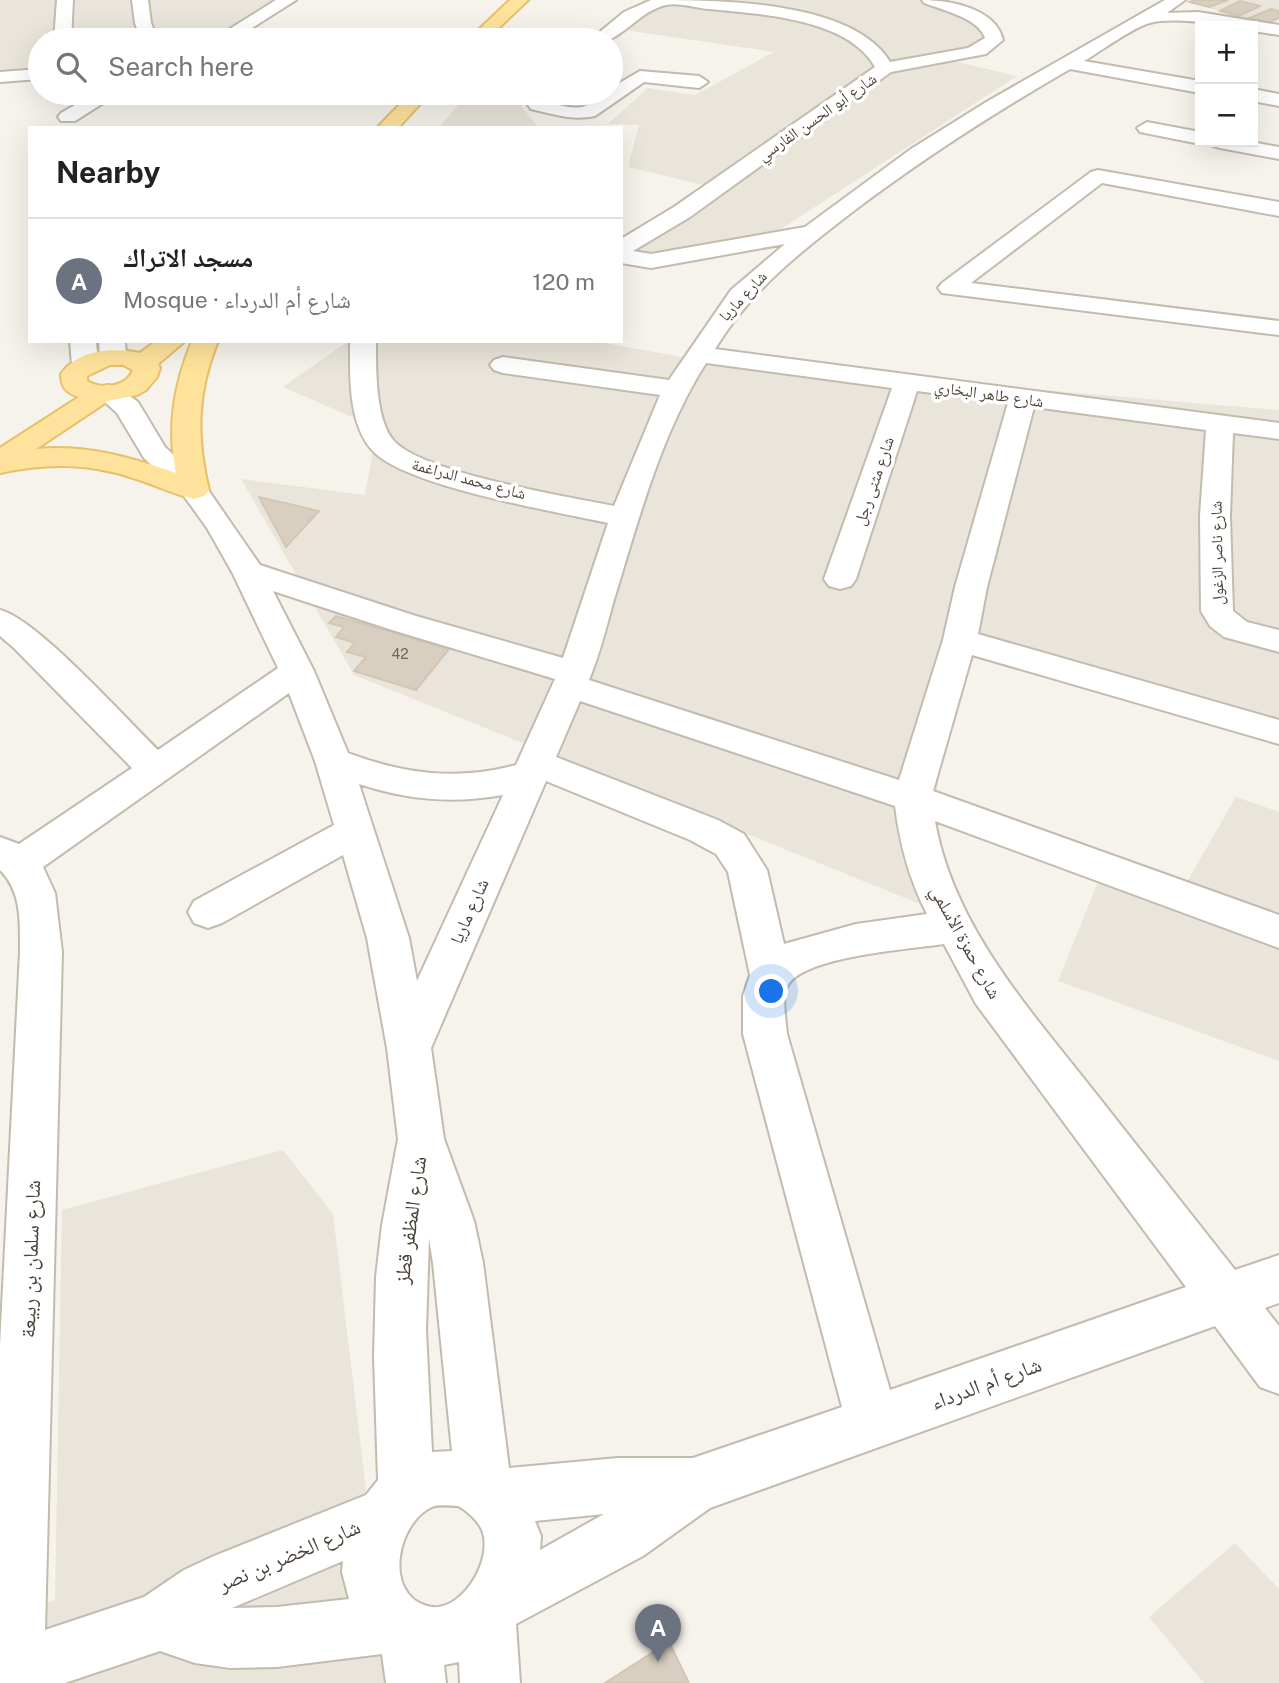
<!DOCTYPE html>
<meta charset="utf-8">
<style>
body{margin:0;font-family:"Public Sans","Noto Naskh Arabic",sans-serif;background:#f2f2f2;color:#222}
.controls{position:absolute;right:21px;top:21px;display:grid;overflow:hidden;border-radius:0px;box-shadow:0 7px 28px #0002}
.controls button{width:63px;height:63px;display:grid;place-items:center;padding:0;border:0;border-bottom:2px solid #e0e0e0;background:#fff;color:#222;font:35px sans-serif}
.you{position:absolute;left:772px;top:992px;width:24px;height:24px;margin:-18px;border:5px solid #fff;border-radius:50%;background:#1a73e8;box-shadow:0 0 0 10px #1a73e833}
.badge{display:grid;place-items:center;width:46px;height:46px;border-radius:50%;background:#fc3f1d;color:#fff;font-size:23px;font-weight:700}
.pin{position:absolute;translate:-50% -58px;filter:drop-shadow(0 2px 4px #0008)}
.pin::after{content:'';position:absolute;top:37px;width:24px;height:21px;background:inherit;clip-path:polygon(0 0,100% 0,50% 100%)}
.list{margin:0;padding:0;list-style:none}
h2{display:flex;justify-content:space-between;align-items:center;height:91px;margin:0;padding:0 28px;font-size:30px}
h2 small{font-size:23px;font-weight:400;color:#767676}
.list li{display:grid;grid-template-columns:46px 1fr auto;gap:21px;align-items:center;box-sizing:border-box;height:126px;padding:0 28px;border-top:2px solid #e0e0e0}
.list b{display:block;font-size:26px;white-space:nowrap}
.list p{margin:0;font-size:23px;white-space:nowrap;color:#767676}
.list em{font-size:23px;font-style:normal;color:#767676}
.icon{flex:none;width:38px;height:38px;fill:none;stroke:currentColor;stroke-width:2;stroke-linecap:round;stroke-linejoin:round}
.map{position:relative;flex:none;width:1279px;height:1683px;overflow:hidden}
.search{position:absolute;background:#fff;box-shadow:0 7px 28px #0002;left:28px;top:28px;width:595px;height:77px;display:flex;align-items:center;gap:18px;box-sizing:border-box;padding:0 24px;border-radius:38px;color:#767676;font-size:26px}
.panel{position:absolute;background:#fff;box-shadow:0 7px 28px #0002;left:28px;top:126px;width:595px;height:217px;border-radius:0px}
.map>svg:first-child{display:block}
.residential{fill:#eae5da}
.building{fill:#d8cfc1;stroke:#d3c7b4;stroke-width:2}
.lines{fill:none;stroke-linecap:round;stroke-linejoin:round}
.minor-casing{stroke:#c2bbae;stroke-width:4}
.major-casing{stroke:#e6c16a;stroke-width:4}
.minor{fill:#fff;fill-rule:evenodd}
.major{fill:#ffe39c;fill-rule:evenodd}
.labels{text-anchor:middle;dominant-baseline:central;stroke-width:7;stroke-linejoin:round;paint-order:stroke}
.number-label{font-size:14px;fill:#6e675b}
.far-street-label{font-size:16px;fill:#4b4439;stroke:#fff}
.street-label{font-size:18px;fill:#4b4439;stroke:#fff}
.near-street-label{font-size:21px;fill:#4b4439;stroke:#fff}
</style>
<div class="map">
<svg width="1279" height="1683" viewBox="0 0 1279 1683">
<rect width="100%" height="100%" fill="#f6f3ec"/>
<path class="residential" d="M0 0H289L225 30 273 40H40V69L0 72Z
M670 0H923L979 21 1001 42 941 58 1017 76 781 229 621 262V237L635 238 711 187 628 167 639 125 608 124 648 88 695 95 774 52 611 28Z
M1180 0H1279V20L1270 25Z
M468 94 513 96 539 128H438Z
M348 341H594L703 361 1279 410V725L948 626 930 908 354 675 241 479 365 495 377 428 283 387Z
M1236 797 1279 812V1061L1058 981 1100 877 1172 908Z
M283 1150 333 1214 389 1683H0V1628L55 1599 62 1210Z
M1235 1543 1279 1589V1683H1204L1149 1617Z"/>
<path class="building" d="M1195 0H1228L1209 7 1190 2Z
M1240 1 1260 6 1239 16 1220 11Z
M1271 9 1279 11V18L1267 23 1249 18Z
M259 497 319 511 286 547Z
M336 616 449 649 416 690 354 671 366 657 347 652 355 643 336 637 344 627 329 623Z
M669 1642 689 1683H605Z"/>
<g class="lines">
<g class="minor-casing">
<path id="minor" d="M57 0H73L71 40H54Z
M132 0H148L151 23 158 40H141L135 23Z
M276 0H296L233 40H212Z
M651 0C716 0 853 0 890 62L968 48 985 38C979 18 942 10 924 3L922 0C949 0 996 8 1003 40L986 54 891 72 690 217 633 251 651 254 805 227 911 149 988 101 1165 0H1185L1167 13 1198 12 1279 25V35L1253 31V26C1225 26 1175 16 1150 23 1133 27 1100 52 1084 61L1200 81V93L1070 69C994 113 924 158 855 210 800 252 751 290 715 349L1279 423V439L1233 433 1230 516 1233 611 1247 622 1279 630V652L1224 637 1210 626 1201 611 1200 516 1206 430 1034 407 987 587 978 634 1279 720V744L972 655 933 791 1279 915V948L935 821C953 925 1029 1009 1093 1090 1140 1150 1188 1210 1235 1270L1279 1255V1303L1265 1308 1279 1326V1394L1260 1387 1215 1326 710 1508 643 1556 516 1624 520 1683H460L459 1662 444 1665 446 1683H386L382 1654 277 1667 230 1668 195 1663 160 1651 65 1683H0V1346L20 952C20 922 22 892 0 870V837L19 844 132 768 14 648 0 636V610C37 619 126 719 158 750L278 668 232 572 207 528 184 496 144 458 117 413 95 393 99 387 108 385 117 387 138 402 165 447 204 484 260 565 416 616 563 658 608 523C558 512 401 486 371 449 348 421 350 376 350 341H376C376 368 375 420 394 441 423 473 568 497 614 506L660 395 503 373 494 370 490 365 494 360 503 357 669 380 731 290 785 244 651 268 621 263V239L674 207 875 67C848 18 759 14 709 9 696 8 678 2 666 5 644 10 630 29 611 39 606 42 597 40 590 40L624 12ZM706 363 892 388 824 579 829 586 840 589 851 586 856 579 917 391 1008 403 955 587 943 640 899 780 589 680C599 656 606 629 613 603 638 522 660 435 706 363ZM273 591 392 630 555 679 516 765C457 781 404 774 348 753L314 671ZM289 693 315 761 334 825 194 901 188 912 194 923 208 928 222 923 343 855 367 938 387 1048 398 1139 382 1225 376 1277 374 1357 378 1480 366 1495 214 1556 184 1570 144 1597 45 1630 62 952 55 893 43 867ZM580 701 895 806C900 845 909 879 927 914L856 924 784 944 767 870 744 834 718 820 556 757ZM546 781 690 840 716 854 728 872 750 975 743 996V1034L842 1407 693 1458H618L509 1468 483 1263 474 1221 444 1139 431 1048ZM359 784C408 800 452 804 503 795L417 981 409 938ZM944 944 976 1004 1186 1287 890 1390 787 1034C786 1021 781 997 788 985 805 956 911 949 944 944ZM429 1238 433 1263 452 1451 432 1452 426 1330ZM458 1506C466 1510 477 1520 481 1528 496 1557 461 1616 427 1606 383 1593 397 1523 432 1507 439 1504 450 1506 458 1506ZM604 1514 540 1550 541 1536 535 1521ZM343 1561 342 1572 349 1599 277 1607 232 1608Z
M40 69V79L0 82V72Z
M640 71 699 76 708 82 699 88 644 82 595 116C573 121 553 114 531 109L528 105 538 99C551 102 572 111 585 106 595 101 599 93 611 93V88Z
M1253 89 1279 94V106L1253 101Z
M96 93H119L75 121H61L58 117 61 113Z
M1147 122 1200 132V142H1207L1200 144 1140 132 1137 128Z
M1210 142H1251L1279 147V159L1220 148 1213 146Z
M1098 170 1279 202V216L1102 183 971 283 1279 321V335L942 293 938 288 942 283 1091 172Z
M70 341H96L98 365 94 370 85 373 76 370 72 365Z
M99 341H125L126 357 122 362 113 365 104 362 100 357Z"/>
</g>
<g class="major-casing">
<path id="major" d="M510 0H528L486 40H468Z
M411 93H430L398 128H377Z
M156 341H185L158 364 160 368 157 377 146 390 137 395 108 401 36 449C85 444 130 457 176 473 167 426 174 385 192 341H218C197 392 196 437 209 490L204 496 194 499C173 494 153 484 133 478 88 463 46 463 0 473V448L79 397C66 393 61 387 61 374 78 349 113 347 140 353ZM110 365H123L133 370C127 387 102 390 87 381V376Z"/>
</g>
<use href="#minor" class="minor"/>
<use href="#major" class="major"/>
</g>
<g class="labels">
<g class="number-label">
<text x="400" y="654">42</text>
</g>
<g class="far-street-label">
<text transform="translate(817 117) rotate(-35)">شارع أبو الحسن الفارسي</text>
<text transform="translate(743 296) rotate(-47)">شارع ماريا</text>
<text transform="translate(989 394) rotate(8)">شارع طاهر البخاري</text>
<text transform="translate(469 479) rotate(15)">شارع محمد الدراغمة</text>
<text transform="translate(874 481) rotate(-71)">شارع مثنى رجل</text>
<text transform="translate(1217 553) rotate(-91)">شارع ناصر الزغول</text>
</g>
<g class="street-label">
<text transform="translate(469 911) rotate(-66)">شارع ماريا</text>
<text transform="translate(966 942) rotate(61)">شارع حمزة الأسلمي</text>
</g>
<g class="near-street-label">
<text transform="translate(410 1220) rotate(-82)">شارع المظفر قطز</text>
<text transform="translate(30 1259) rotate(-88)">شارع سلمان بن ربيعة</text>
<text transform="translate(986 1383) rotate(-20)">شارع أم الدرداء</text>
<text transform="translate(289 1555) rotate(-23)">شارع الخضر بن نصر</text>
</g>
</g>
</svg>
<div class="controls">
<button>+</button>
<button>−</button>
</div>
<div class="you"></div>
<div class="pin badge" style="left:658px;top:1662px;background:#6b7280">A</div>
<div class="search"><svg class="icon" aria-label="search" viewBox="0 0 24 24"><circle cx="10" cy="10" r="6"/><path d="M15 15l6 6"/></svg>Search here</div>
<section class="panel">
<h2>Nearby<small></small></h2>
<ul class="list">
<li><span class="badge" style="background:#6b7280">A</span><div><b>مسجد الاتراك</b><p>Mosque · شارع أم الدرداء</p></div><em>120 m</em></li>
</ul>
</section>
</div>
